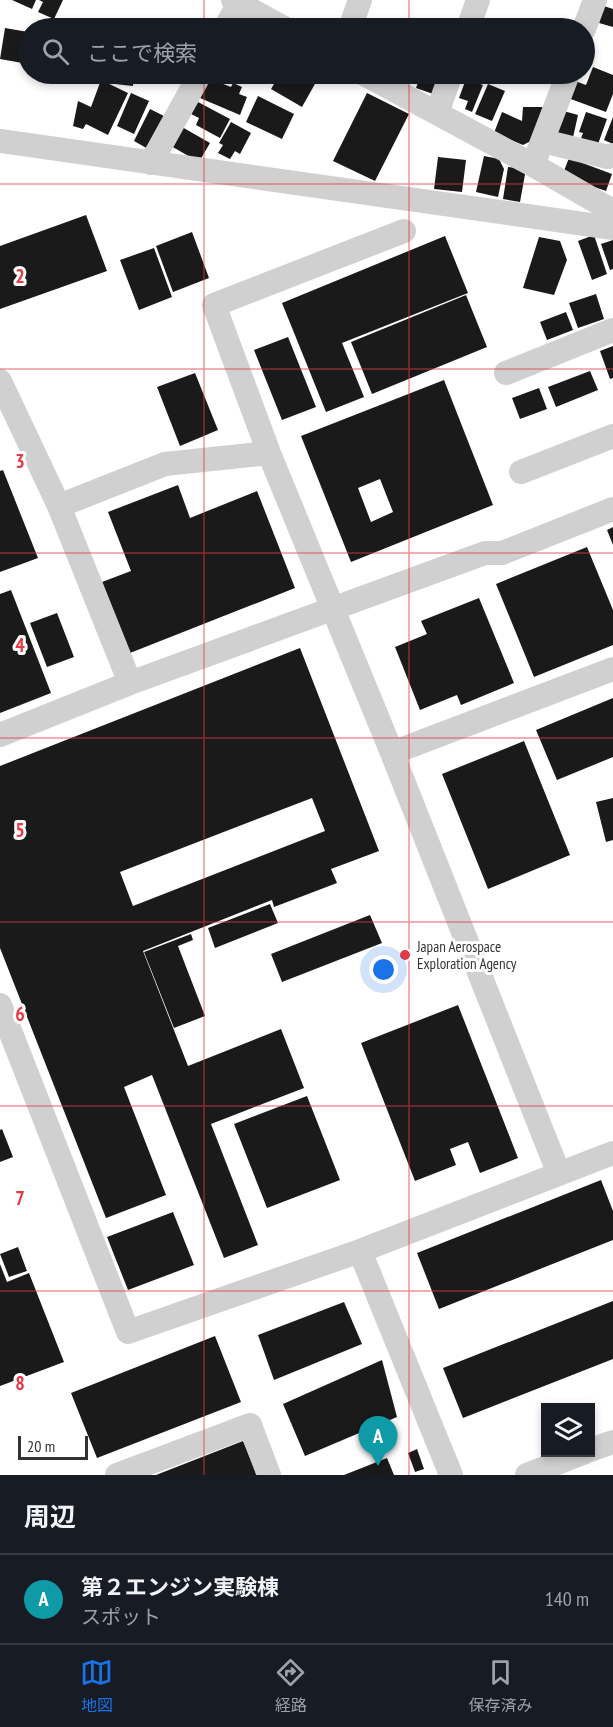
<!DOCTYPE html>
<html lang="ja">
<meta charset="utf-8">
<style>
body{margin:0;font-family:"PT Sans Narrow","Noto Sans JP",sans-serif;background:#242831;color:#f1f3f6}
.controls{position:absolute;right:18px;bottom:18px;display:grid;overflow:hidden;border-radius:0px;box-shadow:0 3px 9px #0003}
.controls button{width:54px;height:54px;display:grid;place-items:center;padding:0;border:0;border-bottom:2px solid #363941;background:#171b24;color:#f1f3f6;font:30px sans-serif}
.scale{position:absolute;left:18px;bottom:15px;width:70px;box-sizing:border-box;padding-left:6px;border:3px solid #333;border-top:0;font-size:16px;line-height:21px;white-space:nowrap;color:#333;-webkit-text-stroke:4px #fff;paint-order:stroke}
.you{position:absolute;left:384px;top:970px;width:21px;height:21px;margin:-15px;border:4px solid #fff;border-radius:50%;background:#1a73e8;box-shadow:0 0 0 9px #1a73e833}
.badge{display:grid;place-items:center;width:39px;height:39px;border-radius:50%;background:#1a73e8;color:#fff;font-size:20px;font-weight:700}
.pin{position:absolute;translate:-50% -50px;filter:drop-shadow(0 2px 3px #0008)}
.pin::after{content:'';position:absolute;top:32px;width:21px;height:18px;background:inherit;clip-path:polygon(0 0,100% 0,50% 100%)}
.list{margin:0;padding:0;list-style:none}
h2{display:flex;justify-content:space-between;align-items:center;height:78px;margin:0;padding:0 24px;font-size:26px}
h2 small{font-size:20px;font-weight:400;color:#9ea1a6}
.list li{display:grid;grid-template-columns:39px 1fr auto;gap:18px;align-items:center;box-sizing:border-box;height:90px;padding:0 24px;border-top:2px solid #363941}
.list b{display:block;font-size:22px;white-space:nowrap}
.list p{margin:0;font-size:20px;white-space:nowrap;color:#9ea1a6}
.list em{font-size:20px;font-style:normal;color:#9ea1a6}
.icon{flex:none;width:33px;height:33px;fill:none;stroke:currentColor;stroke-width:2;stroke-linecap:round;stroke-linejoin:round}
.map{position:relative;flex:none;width:613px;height:1475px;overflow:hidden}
.search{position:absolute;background:#171b24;box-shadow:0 3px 9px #0003;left:18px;right:18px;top:18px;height:66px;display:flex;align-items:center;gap:15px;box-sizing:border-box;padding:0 21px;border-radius:33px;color:#9ea1a6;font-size:22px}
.sheet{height:168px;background:#171b24}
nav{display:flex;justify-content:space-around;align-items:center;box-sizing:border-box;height:84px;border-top:2px solid #363941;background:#171b24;font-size:16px;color:#9ea1a6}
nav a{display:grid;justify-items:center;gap:3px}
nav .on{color:#1a73e8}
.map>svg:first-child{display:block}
.building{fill:#1a1a1a;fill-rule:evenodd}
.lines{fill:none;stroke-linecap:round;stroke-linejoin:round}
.minor{stroke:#d0d0d0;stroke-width:24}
.grid{fill:none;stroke:#e63946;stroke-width:1.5;stroke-opacity:0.55}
.poi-dot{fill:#e63946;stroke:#fff;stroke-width:2}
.labels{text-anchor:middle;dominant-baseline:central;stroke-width:6;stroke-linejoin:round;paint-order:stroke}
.poi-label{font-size:15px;fill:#333;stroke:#fff;text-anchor:start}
.grid-label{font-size:20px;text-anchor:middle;font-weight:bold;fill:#e63946;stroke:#fff;stroke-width:6;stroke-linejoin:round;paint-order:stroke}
</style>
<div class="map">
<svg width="613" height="1475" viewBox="0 0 613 1475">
<rect width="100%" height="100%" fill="#fff"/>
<path class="building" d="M12 0H36L32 9Z
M39 0H63L54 19 38 12 43 2Z
M604 6 613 9V27L599 23Z
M5 28 28 32V64L0 59Z
M593 67 613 75V94L606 112 568 98 575 81 586 85Z
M78 74H134L133 86 115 84 116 80Z
M211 74 221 76 218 82 231 87 233 83 242 87 239 94 247 97 240 115 200 98Z
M280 74H320V75L302 107 271 89Z
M398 74H418L414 84 397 77Z
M421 74H445L436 95 416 88Z
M466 79 483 85 472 112 465 109 468 101 459 98Z
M101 80 128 93 108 135 86 124 83 129 73 126 78 101 91 107Z
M488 84 505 91 492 121 475 114Z
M131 93 149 101 134 134 117 126Z
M367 93 409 114 375 181 333 161Z
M258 96 294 114 282 139 246 122Z
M198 102 230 119 220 138 196 125 199 118 191 114Z
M523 107H543L535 139 523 145 494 133 502 112 522 121Z
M150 109 164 116 150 150 134 141Z
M560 110 578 115 572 142 553 138Z
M586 112 607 119 597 147 580 141 583 133 579 132Z
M613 117V144L604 140Z
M231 122 251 133 240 154 235 151 230 159 218 153 223 145 219 143Z
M182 127 210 143 199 162 171 146Z
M484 156 499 159 504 169 498 197 476 192Z
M438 157 466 160 462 192 434 189Z
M569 158 612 174 606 191 562 176Z
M508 167 526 169 520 202 503 199Z
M86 215 107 271 0 309V246Z
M192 232 209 278 173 292 156 246Z
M594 235 607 274 592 280 578 241Z
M445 236 468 293 342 343 364 397 326 412 282 303Z
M539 237 560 241 567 260 554 295 523 288Z
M613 240V269L610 270 601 244Z
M154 248 172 297 139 310 120 260Z
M596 294 604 319 578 328 569 303Z
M466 295 487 347 372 394 351 342Z
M566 312 573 330 547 340 540 322Z
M288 337 316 407 282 420 254 350Z
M613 346V378L610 379 600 351Z
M590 371 598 390 556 407 548 387Z
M195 373 218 430 180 446 157 387Z
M444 380 493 505 351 562 301 436ZM380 479 393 512 371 522 358 488Z
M539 388 547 409 520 419 512 398Z
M3 470 38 558 0 572V471Z
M178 485 190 518 257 491 295 588 130 653 102 582 131 571 108 512Z
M613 527V545L607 530Z
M587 547 613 610V645L534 677 496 584Z
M11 590 51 693 0 713V594Z
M479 598 514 683 461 705 457 695 420 710 395 647 427 634 421 621Z
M57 613 74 657 47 667 30 623Z
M300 648 379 851 331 869 337 883 274 907 272 900 143 951 188 1066 281 1029 304 1088 211 1124 258 1245 224 1258 152 1075 124 1087 166 1195 106 1218 0 948V766ZM312 798 325 831 133 906 120 872Z
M613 698V757L557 780 536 730Z
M524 741 570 855 488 889 442 774Z
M613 798V840L606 842 596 802Z
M270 904 278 923 215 948 208 928Z
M370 915 382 943 282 982 271 954Z
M191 934 193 940 178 946 205 1016 174 1028 144 952Z
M458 1005 518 1158 480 1173 468 1142 450 1149 456 1165 415 1181 361 1043Z
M307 1096 340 1180 267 1208 234 1124Z
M2 1129 13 1157 0 1162V1130Z
M601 1180 613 1211V1240L439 1309 417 1253Z
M173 1212 194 1265 128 1290 107 1237Z
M18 1247 27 1271 9 1277 0 1254Z
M0 1264 7 1282 29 1273 64 1362 0 1386Z
M613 1301V1359L463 1418 443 1368Z
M344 1302 362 1344 274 1380 258 1335Z
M215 1336 241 1402 97 1458 71 1393Z
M382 1360 397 1417 305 1456 283 1404Z
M243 1441 257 1475H156Z
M417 1449 424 1469 415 1472 408 1453Z
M387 1458 394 1475H344Z"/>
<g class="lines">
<path class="minor" d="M233 0 284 28
M225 28 241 0
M350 28 360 0
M468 28 478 0
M584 29 595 0
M364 74 533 165 613 211
M437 113 451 74
M0 141 613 228
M543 141 608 157 613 155
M151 163 200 74
M533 165 568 74
M404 231 214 305 269 453 392 753 559 1174
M506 373 613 330
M0 381 59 506 130 683
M521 472 613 436
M59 506 165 464 269 453
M0 735 130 683 485 553H502L613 509
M392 753 613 669
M0 1005 128 1332 360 1251 613 1153
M360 1251 451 1475
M590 1450 613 1442
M117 1475 250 1425 269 1475
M527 1475 585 1452"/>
</g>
<path class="grid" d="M204 0V28M409 0V28M204 74V1475M409 74V1475M0 184H613M0 369H613M0 553H613M0 738H613M0 922H613M0 1106H613M0 1291H613"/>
<circle class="poi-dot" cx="405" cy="955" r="6"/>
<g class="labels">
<g class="poi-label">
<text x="417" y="946">Japan Aerospace<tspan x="417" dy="17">Exploration Agency</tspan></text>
</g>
</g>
<g class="grid-label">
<text x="20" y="283">2</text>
<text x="20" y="468">3</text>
<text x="20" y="652">4</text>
<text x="20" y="837">5</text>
<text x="20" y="1021">6</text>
<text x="20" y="1205">7</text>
<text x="20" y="1390">8</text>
</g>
</svg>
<div class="controls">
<button><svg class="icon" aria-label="layers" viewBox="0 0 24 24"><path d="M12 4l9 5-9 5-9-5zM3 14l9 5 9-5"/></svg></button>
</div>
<div class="scale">20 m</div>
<div class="you"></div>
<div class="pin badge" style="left:378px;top:1466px;background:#0f9aa8">A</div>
<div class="search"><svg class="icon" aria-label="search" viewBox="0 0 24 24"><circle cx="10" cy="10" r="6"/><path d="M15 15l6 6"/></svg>ここで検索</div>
</div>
<section class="sheet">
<h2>周辺<small></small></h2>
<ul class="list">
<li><span class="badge" style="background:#0f9aa8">A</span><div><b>第２エンジン実験棟</b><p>スポット</p></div><em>140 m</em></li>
</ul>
</section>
<nav>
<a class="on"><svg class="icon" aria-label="map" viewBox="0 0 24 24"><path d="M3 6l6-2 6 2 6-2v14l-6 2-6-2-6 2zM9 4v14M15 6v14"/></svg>地図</a>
<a><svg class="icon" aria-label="directions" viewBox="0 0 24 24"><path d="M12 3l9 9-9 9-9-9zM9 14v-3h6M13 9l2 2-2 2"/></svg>経路</a>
<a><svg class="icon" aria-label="saved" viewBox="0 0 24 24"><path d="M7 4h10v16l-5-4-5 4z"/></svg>保存済み</a>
</nav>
